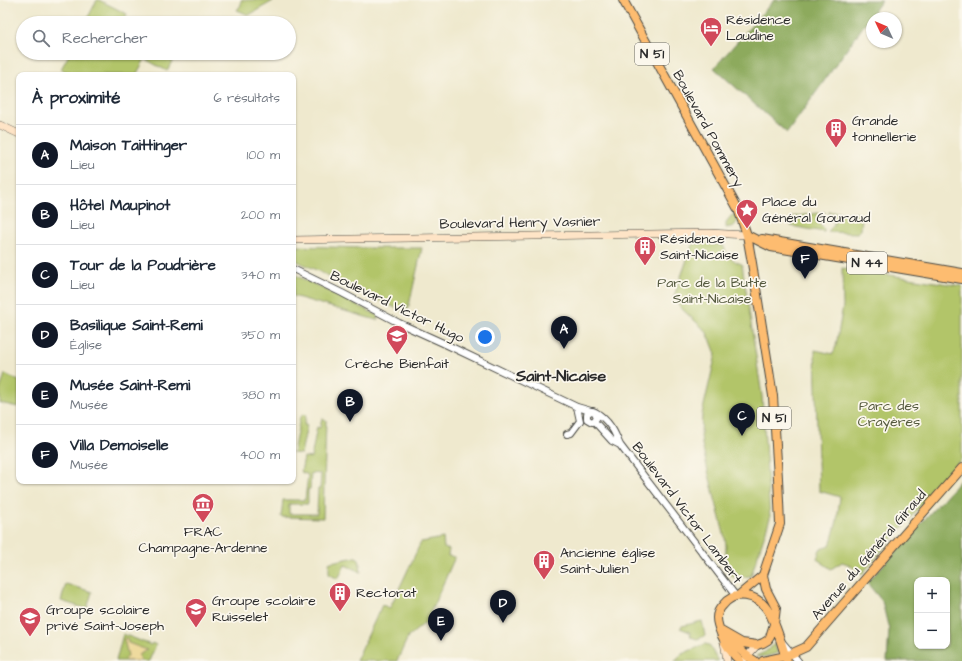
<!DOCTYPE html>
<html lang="fr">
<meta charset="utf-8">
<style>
body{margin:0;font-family:"Architects Daughter",sans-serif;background:#f2f2f3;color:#1f2937}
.controls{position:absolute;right:12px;bottom:12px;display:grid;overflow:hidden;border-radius:8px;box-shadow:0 1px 3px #0004}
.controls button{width:36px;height:36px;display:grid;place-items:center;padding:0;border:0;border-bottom:1px solid #e0e1e3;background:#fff;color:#1f2937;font:20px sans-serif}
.compass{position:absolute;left:866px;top:12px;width:36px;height:36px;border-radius:50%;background:#fff;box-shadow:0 1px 3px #0004;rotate:314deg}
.you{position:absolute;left:485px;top:337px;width:14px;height:14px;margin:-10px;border:3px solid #fff;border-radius:50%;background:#1a73e8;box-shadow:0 0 0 6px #1a73e833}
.badge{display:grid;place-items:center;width:26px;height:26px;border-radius:50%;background:#111827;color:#fff;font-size:13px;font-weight:700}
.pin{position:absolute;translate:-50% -33px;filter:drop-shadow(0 1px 2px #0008)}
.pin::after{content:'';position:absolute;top:21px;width:14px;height:12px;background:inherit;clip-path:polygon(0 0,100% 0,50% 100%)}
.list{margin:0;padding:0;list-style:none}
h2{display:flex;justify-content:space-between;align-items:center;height:52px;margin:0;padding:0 16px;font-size:17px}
h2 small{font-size:13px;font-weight:400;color:#747a83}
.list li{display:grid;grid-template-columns:26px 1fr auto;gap:12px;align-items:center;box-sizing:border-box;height:60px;padding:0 16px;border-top:1px solid #e0e1e3}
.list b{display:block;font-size:15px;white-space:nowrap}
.list p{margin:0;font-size:13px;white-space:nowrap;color:#747a83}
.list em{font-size:13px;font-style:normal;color:#747a83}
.icon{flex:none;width:22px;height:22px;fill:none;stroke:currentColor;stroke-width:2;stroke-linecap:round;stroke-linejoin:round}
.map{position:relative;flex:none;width:962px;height:661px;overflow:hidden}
.search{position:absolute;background:#fff;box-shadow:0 1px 3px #0004;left:16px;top:16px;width:280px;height:44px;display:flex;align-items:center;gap:10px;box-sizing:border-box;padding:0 14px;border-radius:22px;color:#747a83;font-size:15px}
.panel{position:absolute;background:#fff;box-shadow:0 1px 3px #0004;left:16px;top:72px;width:280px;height:412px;border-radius:8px}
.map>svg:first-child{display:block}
.green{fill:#b2c569;stroke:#6e784a;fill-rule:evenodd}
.forest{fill:#8daa5d;stroke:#5c6a44;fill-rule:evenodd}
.sand{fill:#eeda9e;stroke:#8c8264}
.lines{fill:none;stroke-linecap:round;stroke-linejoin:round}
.tertiary-casing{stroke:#484843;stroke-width:8}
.secondary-casing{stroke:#484843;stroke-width:8}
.primary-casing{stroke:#484843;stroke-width:10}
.tertiary{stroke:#fff;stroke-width:6}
.secondary{stroke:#fee4c6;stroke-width:7}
.primary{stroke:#fdbc70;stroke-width:8}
.labels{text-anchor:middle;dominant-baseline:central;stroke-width:3.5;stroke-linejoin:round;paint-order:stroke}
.shield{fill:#fbf7ec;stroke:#696865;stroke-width:1}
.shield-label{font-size:13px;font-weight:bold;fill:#2b2b2b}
.poi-label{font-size:14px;fill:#2b2b2b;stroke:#fbf7ec;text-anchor:start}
.street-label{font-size:14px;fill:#2b2b2b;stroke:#fbf7ec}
.park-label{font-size:14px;fill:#54593e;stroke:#fbf7ec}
.quarter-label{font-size:16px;font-weight:bold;fill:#2b2b2b;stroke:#fbf7ec}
</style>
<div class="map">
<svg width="962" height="661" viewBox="0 0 962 661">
<rect width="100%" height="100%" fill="#fbf7ec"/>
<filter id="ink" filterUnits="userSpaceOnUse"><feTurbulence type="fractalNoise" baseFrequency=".025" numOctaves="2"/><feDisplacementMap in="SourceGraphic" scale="8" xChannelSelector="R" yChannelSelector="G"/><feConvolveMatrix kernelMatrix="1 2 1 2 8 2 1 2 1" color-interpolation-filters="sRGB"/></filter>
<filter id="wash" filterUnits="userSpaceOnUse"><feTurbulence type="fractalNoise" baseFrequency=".012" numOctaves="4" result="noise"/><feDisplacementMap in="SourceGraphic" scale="16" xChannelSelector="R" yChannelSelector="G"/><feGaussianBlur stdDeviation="0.9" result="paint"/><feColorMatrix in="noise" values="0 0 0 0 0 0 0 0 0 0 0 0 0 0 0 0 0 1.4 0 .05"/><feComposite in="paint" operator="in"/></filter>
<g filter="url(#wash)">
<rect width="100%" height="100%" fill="#efe9ce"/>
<path class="green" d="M97 0H99L127 14 124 21 127 23H85Z
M241 0H272L273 1 249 15 237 10 241 5Z
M70 53H176L167 71 145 59 136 75H73L61 69Z
M825 212V214L820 219 819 224 824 229V232L791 226V217Z
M829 212 858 213 862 217 861 230 857 233 828 232 829 230 834 225V219L829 214Z
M732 215H736L737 217V222L734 226 726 228V222Z
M693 243H705L723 245C727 255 732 261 742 264L762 396 770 518 751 576C735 577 736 582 725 568L726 546 725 538 706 463 702 444 701 435 702 414 716 354 711 341 706 331 682 309 673 299Z
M293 246 364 248H422L407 314 406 313 408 309 404 307 402 311 293 259Z
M842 268 962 286V458L862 574 848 564 842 562 831 569 817 559 820 549 830 546 837 521 840 497 819 491 817 430 815 350 833 354 836 346 843 306Z
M293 274 377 315 378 319 376 320 293 296Z
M5 374 19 381V403L18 407 0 403V390Z
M304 414 306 415 304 425H307L301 454 293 453 300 417Z
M322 418 326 420 323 518 281 517 283 500H305L308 475 301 472 304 457 311 458 317 427 320 428ZM311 473 321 474 320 489H318L317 514H289V504H308V489H310Z
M443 538 444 548 449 549 448 556 455 557 426 622 408 637 397 661H356L382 605 390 608 421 542Z
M356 557 359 559 361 572 345 565 338 579 329 574V563L331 562Z
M66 584 92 592 87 609 61 601Z
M702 621 705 636 697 639 691 637 690 632 680 628 682 626Z
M123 634 151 645 152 643 156 645 149 661H116Z
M705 644 709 645 718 661H674L682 654Z
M774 644 778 653 767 656 757 657 756 656 765 652Z"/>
<path class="forest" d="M774 0H882L787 133 714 68Z
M962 478V661H887L889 630 882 601 867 583ZM917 580H947V646H917Z"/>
<path class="sand" d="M127 638 128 643 147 650 146 651 139 655 142 661H126L125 658 128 656 124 639Z"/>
</g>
<g filter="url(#ink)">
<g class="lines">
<g class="tertiary-casing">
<path id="tertiary" d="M293 269 342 293 399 323 443 343 577 407 591 411
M595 413 597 417 595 420 592 422 587 419V414C589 412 590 411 593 411 599 413 607 421 611 427 615 432 617 439 620 445L735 595
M594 421 612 441 620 445
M567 434 571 433 580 421 577 407
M782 642 798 661"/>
</g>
<g class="secondary-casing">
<path id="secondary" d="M0 125 19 134
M293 240 709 233 747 235
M724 642 727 661
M743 661 757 645"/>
</g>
<g class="primary-casing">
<path id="primary" d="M623 0 738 209 747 235 752 263 773 396 778 478 780 524 763 575 766 589 776 608 774 624 770 637 768 640 763 643 757 645 742 643 721 631
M747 235 771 247 962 279
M762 239 962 273
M739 595 763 575
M728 639 747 656 755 661
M740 661C732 654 726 645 722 636 720 631 717 624 717 618 717 613 719 609 723 605 735 589 757 595 767 609 777 624 781 644 787 661
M763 661 786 656 806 647 962 468"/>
</g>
<use href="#tertiary" class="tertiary"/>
<use href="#secondary" class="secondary"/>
<use href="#primary" class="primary"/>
</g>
</g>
<defs>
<g id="hotel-pin" transform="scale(1.15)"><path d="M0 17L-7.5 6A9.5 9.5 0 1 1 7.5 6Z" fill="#d1495b" stroke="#fbf7ec"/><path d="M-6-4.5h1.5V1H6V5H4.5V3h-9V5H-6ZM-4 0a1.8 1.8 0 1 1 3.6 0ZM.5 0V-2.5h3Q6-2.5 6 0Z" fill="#fff"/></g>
<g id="building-pin" transform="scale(1.15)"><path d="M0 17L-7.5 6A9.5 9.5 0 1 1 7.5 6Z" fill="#d1495b" stroke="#fbf7ec"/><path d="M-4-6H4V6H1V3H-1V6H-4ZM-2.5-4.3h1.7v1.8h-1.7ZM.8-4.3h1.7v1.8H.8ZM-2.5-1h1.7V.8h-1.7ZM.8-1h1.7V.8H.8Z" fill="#fff"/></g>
<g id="sight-pin" transform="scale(1.15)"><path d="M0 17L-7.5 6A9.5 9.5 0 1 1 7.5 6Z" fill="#d1495b" stroke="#fbf7ec"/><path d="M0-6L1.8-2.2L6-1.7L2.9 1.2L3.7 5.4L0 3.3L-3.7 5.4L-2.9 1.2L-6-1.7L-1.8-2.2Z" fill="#fff"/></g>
<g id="school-pin" transform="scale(1.15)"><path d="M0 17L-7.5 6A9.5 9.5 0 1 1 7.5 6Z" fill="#d1495b" stroke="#fbf7ec"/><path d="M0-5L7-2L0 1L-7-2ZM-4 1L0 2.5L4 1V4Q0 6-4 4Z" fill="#fff"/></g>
<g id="museum-pin" transform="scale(1.15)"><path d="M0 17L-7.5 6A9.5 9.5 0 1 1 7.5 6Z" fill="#d1495b" stroke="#fbf7ec"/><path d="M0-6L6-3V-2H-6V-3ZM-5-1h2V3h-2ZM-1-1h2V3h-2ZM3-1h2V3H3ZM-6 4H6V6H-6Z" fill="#fff"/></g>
</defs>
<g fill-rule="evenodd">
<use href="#hotel-pin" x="711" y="28"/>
<use href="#building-pin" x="836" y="129"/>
<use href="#sight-pin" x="747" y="210"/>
<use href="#building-pin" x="645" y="247"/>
<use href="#school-pin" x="397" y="336"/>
<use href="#museum-pin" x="203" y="504"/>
<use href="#building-pin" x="544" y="561"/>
<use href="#building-pin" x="340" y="593"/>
<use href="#school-pin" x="196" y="609"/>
<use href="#school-pin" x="30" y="618"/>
</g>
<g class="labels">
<g class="shield">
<rect x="635" y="43" width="34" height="22" rx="3"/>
<rect x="847" y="252" width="40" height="22" rx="3"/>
<rect x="757" y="407" width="34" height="22" rx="3"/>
</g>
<g class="shield-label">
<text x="652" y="54">N 51</text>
<text x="867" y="263">N 44</text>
<text x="774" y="418">N 51</text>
</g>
<g class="poi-label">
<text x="726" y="20">Résidence<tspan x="726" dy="16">Laudine</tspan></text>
<text x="852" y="121">Grande<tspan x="852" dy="16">tonnellerie</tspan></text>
<text x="762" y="202">Place du<tspan x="762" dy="16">Général Gouraud</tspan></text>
<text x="660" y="239">Résidence<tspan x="660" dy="16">Saint-Nicaise</tspan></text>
<text x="397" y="364" text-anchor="middle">Crèche Bienfait</text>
<text x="203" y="532" text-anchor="middle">FRAC<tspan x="203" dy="16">Champagne-Ardenne</tspan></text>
<text x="560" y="553">Ancienne église<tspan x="560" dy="16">Saint-Julien</tspan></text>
<text x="356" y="593">Rectorat</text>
<text x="212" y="601">Groupe scolaire<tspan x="212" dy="16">Ruisselet</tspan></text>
<text x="46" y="610">Groupe scolaire<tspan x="46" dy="16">privé Saint-Joseph</tspan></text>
</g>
<g class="street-label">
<text transform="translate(708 129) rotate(61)">Boulevard Pommery</text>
<text transform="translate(520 223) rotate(-1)">Boulevard Henry Vasnier</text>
<text transform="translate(397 307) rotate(26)">Boulevard Victor Hugo</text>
<text transform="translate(687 513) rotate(53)">Boulevard Victor Lambert</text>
<text transform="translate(869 555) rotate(-49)">Avenue du Général Giraud</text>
</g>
<g class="park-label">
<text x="712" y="283">Parc de la Butte<tspan x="712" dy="16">Saint-Nicaise</tspan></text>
<text x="889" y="406">Parc des<tspan x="889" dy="16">Crayères</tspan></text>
</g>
<g class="quarter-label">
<text x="561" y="376">Saint-Nicaise</text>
</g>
</g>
</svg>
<div class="controls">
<button>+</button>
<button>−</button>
</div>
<svg class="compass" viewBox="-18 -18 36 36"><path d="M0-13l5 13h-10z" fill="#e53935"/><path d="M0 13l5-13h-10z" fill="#747a83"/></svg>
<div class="you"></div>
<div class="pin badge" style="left:564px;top:349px">A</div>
<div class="pin badge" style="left:350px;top:422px">B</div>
<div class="pin badge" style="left:742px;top:436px">C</div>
<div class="pin badge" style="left:503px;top:623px">D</div>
<div class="pin badge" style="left:441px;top:641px">E</div>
<div class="pin badge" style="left:805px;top:279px">F</div>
<div class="search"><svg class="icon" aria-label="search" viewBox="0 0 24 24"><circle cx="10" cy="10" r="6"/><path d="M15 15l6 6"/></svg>Rechercher</div>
<section class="panel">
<h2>À proximité<small>6 résultats</small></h2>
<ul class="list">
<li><span class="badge">A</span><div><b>Maison Taittinger</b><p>Lieu</p></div><em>100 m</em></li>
<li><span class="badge">B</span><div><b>Hôtel Maupinot</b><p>Lieu</p></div><em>200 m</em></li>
<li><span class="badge">C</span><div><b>Tour de la Poudrière</b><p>Lieu</p></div><em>340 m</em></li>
<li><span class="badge">D</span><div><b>Basilique Saint-Remi</b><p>Église</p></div><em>350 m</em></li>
<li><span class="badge">E</span><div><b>Musée Saint-Remi</b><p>Musée</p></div><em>380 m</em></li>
<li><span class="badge">F</span><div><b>Villa Demoiselle</b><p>Musée</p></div><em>400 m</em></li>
</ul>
</section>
</div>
